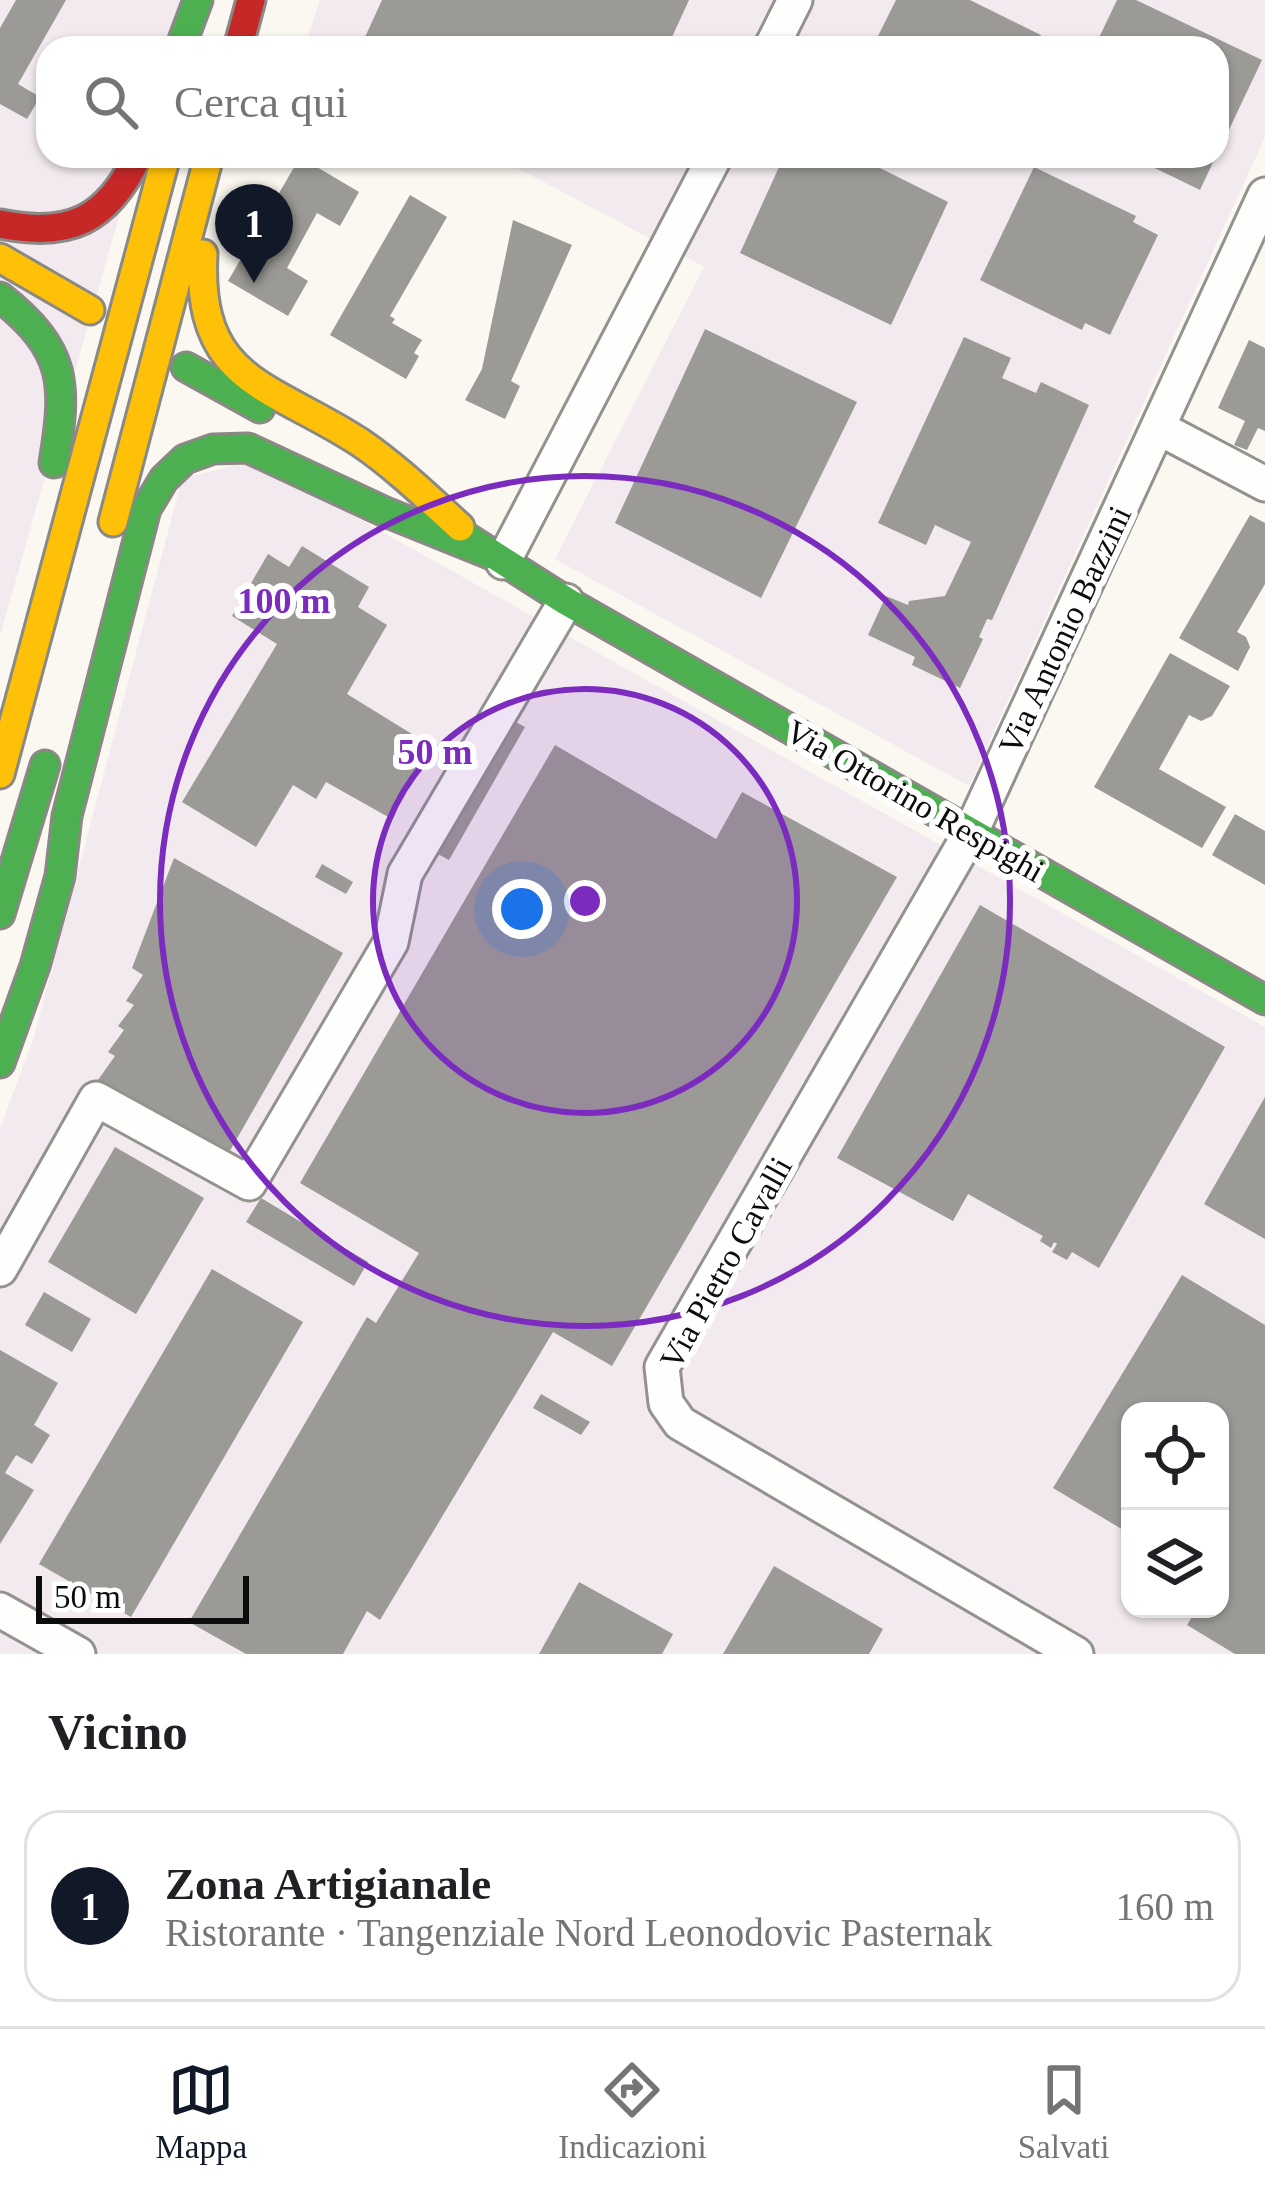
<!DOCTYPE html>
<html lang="it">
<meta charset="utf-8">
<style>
body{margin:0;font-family:Georgia,serif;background:#f6f6f6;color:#202124}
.controls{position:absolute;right:36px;bottom:36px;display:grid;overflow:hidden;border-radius:24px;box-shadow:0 3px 9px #0004}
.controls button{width:108px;height:108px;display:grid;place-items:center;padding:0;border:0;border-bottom:3px solid #e0e0e0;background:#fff;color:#202124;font:60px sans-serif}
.scale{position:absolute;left:36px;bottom:30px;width:213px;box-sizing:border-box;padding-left:12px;border:6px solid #0c0c0c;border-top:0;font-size:33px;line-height:42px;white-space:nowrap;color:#0c0c0c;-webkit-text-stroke:9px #fff;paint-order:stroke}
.you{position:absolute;left:522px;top:909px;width:42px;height:42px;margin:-30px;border:9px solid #fff;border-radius:50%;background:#1a73e8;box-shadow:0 0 0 18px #1a73e833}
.badge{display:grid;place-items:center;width:78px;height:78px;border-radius:50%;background:#111827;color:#fff;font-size:39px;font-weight:700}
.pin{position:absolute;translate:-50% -99px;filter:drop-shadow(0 3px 6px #0008)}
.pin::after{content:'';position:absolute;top:63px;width:42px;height:36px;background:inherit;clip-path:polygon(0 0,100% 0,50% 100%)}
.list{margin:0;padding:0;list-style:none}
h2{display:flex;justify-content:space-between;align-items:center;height:156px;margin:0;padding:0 48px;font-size:51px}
h2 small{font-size:39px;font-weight:400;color:#757577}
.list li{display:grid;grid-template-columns:78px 1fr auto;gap:36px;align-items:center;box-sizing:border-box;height:192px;margin:0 24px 24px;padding:0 24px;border:3px solid #e0e0e0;border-radius:36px}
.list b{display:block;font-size:45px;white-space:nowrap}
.list p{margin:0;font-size:39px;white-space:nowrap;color:#757577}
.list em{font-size:39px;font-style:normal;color:#757577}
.icon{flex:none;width:66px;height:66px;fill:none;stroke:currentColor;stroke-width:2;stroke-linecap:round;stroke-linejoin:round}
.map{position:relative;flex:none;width:1265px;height:1654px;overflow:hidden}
.search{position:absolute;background:#fff;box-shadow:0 3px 9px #0004;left:36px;right:36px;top:36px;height:132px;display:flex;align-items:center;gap:30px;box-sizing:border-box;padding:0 42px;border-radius:36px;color:#757577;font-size:45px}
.sheet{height:372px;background:#fff}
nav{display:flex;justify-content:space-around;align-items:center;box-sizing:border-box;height:168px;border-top:3px solid #e0e0e0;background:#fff;font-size:33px;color:#757577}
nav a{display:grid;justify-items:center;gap:6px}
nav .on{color:#111827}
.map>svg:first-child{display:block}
.industrial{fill:#f2eaee;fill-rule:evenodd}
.building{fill:#9c9a96}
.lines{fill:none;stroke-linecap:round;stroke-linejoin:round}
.street-casing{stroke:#93928f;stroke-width:39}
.fast-casing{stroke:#8a8985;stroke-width:33}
.slow-casing{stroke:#8a8985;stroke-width:33}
.jam-casing{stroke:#8a8985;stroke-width:33}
.street{stroke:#fefefd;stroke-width:33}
.fast{stroke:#4caf50;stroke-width:27}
.slow{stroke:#ffc107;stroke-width:27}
.jam{stroke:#c62828;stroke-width:27}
.ring{fill:none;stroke:#7b2cbf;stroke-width:6}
.labels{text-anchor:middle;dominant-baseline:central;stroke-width:12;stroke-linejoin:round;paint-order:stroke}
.street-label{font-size:33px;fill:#0c0c0c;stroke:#fff}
.centre{fill:#7b2cbf;stroke:#fff;stroke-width:6}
.ring-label{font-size:36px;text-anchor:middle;font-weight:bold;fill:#7b2cbf;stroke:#fff;stroke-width:12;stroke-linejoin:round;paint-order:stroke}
</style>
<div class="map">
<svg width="1265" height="1654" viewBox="0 0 1265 1654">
<rect width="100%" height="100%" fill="#faf8f0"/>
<path class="industrial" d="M0 0H181L167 48H48V156H136L0 636Z
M320 0H1265V137L969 786 555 559 704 267 495 156H1217V48H304Z
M254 460 1265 1027V1654H0V1128L34 1037 182 479ZM1130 1411H1220V1609H1130Z"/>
<path class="building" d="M16 0H66L18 84 40 97 27 119 0 104V28Z
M382 0H689L667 48H360Z
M896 0H970L1041 35 1035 48H872Z
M1117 0H1136L1262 60 1217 155V48H1094Z
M784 156H856L948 202 891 325 740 253Z
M1130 156H1216L1200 190Z
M300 157 359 192 340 226 317 213 287 268 308 281 288 316 228 281Z
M1034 167 1136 216 1133 222 1158 235 1110 335 1085 323 1082 330 980 280Z
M410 195 447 217 390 316 395 319 392 323 422 340 414 353 419 356 406 379 330 335Z
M513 220 572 245 511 381 520 386 505 419 465 400 482 369Z
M705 329 857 402 761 598 615 523Z
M964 337 1011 358 1002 378 1036 393 1041 382 1089 405 992 620 987 619 979 637 983 639 960 688 912 665 915 657 868 635 886 596 908 605 909 601 945 596 971 542 935 525 926 545 878 523Z
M1249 340 1265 348V431L1258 428 1247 450 1234 445 1245 421 1218 408Z
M1250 515 1265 523V584L1237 632 1246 637 1250 647 1238 671 1179 638Z
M302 546 369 587 358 607 387 625 347 694 433 747 390 818 326 782 316 799 293 785 256 847 182 802 277 644 232 616 268 554 289 567Z
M1170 653 1230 686 1212 716 1201 721 1189 715 1159 769 1226 807 1202 848 1094 787Z
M510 719 525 727 449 860 434 852Z
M555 745 716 839 742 792 897 877 612 1366 553 1332 380 1620 367 1611 343 1654H246L189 1622 367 1317 376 1323 419 1253 300 1183Z
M1235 814 1265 831V885L1212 855Z
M174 858 343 953 227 1156 98 1080 115 1056 108 1052 124 1030 118 1026 134 1005 126 1001 143 975 132 968Z
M322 864 353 882 346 894 315 877Z
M980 905 1225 1047 1099 1268 1072 1252 1067 1260 1052 1252 1057 1244 1054 1242 1051 1248 1040 1241 1043 1236 968 1194 953 1221 837 1158Z
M1265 1097V1239L1204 1204Z
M115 1147 204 1198 136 1314 48 1262Z
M261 1198 368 1262 354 1286 246 1222Z
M212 1269 303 1322 131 1617 39 1564Z
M1182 1275 1265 1325V1654H1235L1187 1625 1197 1609H1220V1411H1130V1534L1053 1488Z
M44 1292 91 1319 72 1352 25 1325Z
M0 1350 58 1383 34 1425 50 1435 32 1464 16 1455 5 1473 34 1490 0 1544Z
M541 1394 590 1422 581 1435 533 1408Z
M774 1566 883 1629 869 1654H723Z
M579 1582 673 1634 662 1654H539Z"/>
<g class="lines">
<g class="street-casing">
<path id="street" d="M771 48 795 0
M1159 428 1265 484
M503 562 715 156
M0 1269 96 1099 249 1183 391 942 405 874 566 601
M0 1610 78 1654
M1076 1654 680 1423 666 1403 662 1367 971 832 1265 195"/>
</g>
<g class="fast-casing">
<path id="fast" d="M180 48 198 0
M0 297C67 350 67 383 54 463
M186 367 260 408
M461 534 566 601 1265 1000
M0 914 45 765
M0 1063 35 966 60 876 67 816 146 509 164 479 185 459 213 449 248 448 383 511 492 555"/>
</g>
<g class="slow-casing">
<path id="slow" d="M203 254C196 383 271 384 361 443 396 467 428 498 460 527
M0 258 90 310
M113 522 209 156
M0 774 166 156"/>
</g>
<g class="jam-casing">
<path id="jam" d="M238 48 251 0
M0 224C69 238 107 221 138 156"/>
</g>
<use href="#street" class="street"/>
<use href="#fast" class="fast"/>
<use href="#slow" class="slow"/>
<use href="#jam" class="jam"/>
</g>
<circle cx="585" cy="901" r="212" fill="#7b2cbf" fill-opacity=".12"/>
<g class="ring">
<circle cx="585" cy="901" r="212"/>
<circle cx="585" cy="901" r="425"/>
</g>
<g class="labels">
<g class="street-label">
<text transform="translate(1065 630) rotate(-65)">Via Antonio Bazzini</text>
<text transform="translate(915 801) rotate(30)">Via Ottorino Respighi</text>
<text transform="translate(726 1263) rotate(-61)">Via Pietro Cavalli</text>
</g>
</g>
<circle cx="585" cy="901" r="18" class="centre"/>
<g class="ring-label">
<text x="284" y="613">100 m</text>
<text x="435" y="764">50 m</text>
</g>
</svg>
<div class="controls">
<button><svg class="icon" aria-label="locate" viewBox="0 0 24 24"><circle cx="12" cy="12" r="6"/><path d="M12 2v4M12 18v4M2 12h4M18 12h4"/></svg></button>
<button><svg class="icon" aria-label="layers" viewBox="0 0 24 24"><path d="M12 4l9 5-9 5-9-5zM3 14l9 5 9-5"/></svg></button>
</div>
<div class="scale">50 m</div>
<div class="you"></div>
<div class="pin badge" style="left:254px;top:283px">1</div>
<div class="search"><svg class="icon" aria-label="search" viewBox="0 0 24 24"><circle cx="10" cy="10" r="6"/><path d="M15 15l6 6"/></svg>Cerca qui</div>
</div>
<section class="sheet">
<h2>Vicino<small></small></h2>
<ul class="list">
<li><span class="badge">1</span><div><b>Zona Artigianale</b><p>Ristorante · Tangenziale Nord Leonodovic Pasternak</p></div><em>160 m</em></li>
</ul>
</section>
<nav>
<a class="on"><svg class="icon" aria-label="map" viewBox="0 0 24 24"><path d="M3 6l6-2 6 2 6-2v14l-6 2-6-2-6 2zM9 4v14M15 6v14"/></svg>Mappa</a>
<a><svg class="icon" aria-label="directions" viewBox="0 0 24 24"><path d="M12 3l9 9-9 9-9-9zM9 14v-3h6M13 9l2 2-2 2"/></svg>Indicazioni</a>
<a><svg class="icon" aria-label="saved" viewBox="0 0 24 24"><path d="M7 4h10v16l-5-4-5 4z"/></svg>Salvati</a>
</nav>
